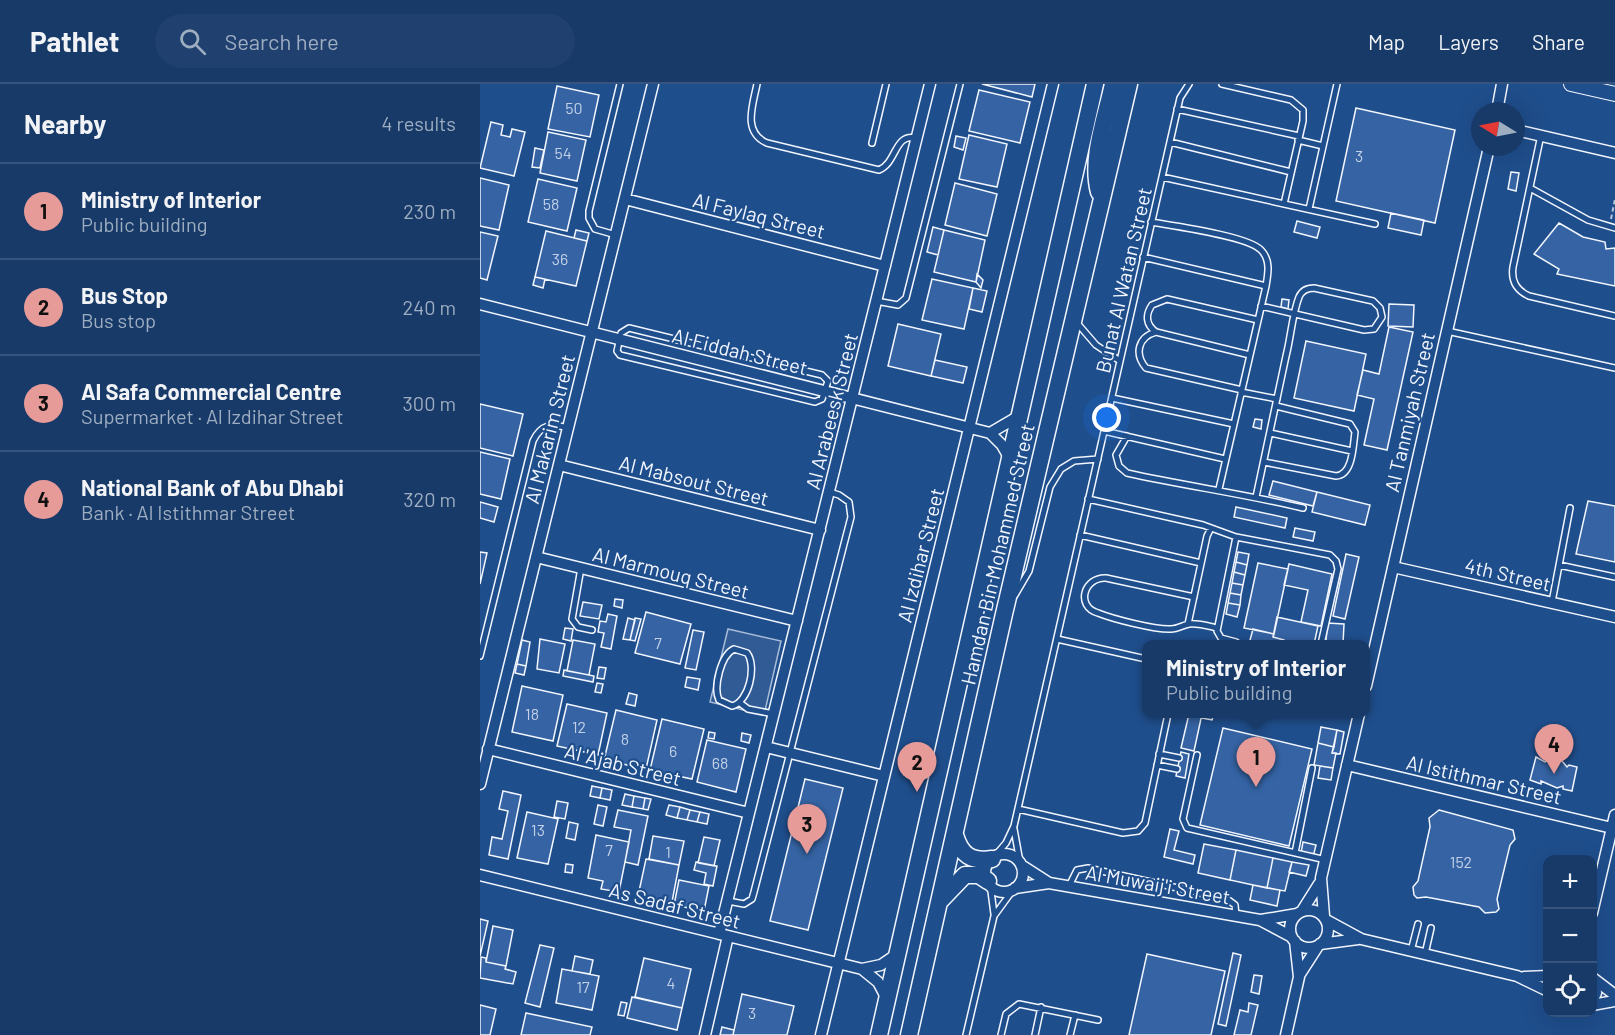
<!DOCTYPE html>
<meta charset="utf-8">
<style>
body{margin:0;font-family:Barlow,sans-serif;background:#20416f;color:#f1f3f6}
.controls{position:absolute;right:18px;bottom:18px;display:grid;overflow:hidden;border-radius:12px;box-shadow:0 6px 24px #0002}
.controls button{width:54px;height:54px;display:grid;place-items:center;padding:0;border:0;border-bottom:2px solid #36547d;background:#173a69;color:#f1f3f6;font:30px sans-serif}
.compass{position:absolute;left:991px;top:18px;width:54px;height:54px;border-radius:50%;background:#173a69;box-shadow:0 6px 24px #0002;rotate:280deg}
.you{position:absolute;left:627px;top:334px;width:21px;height:21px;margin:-15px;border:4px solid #fff;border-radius:50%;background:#1a73e8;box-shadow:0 0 0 9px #1a73e833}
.badge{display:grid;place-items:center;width:39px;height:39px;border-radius:50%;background:#e69b98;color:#111;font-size:20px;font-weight:700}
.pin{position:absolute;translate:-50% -50px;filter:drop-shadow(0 2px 3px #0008)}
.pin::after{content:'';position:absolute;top:32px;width:21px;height:18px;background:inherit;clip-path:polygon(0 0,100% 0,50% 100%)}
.popup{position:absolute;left:662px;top:556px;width:228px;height:78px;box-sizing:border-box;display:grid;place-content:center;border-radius:12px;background:#173a69;filter:drop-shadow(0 2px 4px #0005);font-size:20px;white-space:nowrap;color:#9eadc0}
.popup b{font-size:22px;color:#f1f3f6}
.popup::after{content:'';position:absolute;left:50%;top:100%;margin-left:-12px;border:12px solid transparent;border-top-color:#173a69}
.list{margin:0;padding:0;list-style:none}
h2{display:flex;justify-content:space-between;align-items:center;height:78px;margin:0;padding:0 24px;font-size:26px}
h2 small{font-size:20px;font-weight:400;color:#9eadc0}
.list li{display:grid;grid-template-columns:39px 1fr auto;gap:18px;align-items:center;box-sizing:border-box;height:96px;padding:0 24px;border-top:2px solid #36547d}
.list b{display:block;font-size:22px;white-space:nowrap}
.list p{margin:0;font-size:20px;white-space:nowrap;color:#9eadc0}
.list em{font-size:20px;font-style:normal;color:#9eadc0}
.icon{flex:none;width:33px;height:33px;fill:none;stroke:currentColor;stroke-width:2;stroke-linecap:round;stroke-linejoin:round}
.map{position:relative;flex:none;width:1135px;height:951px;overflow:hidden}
header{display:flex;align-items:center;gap:36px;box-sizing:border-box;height:84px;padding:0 30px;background:#173a69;border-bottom:2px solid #36547d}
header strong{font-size:28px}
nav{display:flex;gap:33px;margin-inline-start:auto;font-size:21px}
.search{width:420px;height:54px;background:#20416f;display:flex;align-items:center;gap:15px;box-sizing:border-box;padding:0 21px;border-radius:33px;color:#9eadc0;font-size:22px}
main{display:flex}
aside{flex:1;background:#173a69}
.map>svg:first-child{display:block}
.built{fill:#305b95;stroke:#a8bbd7;stroke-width:1.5}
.building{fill:#3563a3;stroke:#f2f6ff;stroke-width:1.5}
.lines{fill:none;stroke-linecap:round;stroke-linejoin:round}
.service-casing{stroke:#f2f6ff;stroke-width:8}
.minor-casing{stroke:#f2f6ff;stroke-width:13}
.tertiary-casing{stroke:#f2f6ff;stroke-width:16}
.primary-casing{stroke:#f2f6ff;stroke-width:19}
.path{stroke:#b3c4dc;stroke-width:2;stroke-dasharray:4.5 3;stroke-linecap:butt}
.service{stroke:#1f4e8c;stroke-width:5}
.minor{stroke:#1f4e8c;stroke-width:10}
.tertiary{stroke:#1f4e8c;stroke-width:14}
.primary{stroke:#1f4e8c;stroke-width:16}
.labels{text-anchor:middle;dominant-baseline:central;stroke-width:4.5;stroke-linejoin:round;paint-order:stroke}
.number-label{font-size:16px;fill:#c3d1e8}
.street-label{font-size:20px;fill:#f2f6ff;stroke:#1f4e8c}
</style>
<header>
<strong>Pathlet</strong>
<div class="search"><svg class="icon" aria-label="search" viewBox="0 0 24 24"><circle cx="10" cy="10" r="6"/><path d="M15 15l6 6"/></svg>Search here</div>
<nav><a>Map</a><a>Layers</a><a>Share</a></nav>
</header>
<main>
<aside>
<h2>Nearby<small>4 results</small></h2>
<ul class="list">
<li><span class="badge">1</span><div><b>Ministry of Interior</b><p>Public building</p></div><em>230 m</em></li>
<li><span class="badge">2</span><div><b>Bus Stop</b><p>Bus stop</p></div><em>240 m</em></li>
<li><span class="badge">3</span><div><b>Al Safa Commercial Centre</b><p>Supermarket · Al Izdihar Street</p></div><em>300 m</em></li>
<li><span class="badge">4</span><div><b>National Bank of Abu Dhabi</b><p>Bank · Al Istithmar Street</p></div><em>320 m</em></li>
</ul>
</aside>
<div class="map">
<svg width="1135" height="951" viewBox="0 0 1135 951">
<rect width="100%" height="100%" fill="#1f4e8c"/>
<path class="built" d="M248 545 301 557 284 631 230 618Z"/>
<path class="building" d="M502 0H555L552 13Z
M77 2 119 11 110 53 68 45Z
M499 6 550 18 540 59 489 47Z
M876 24 975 46 955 139 856 117Z
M11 38 23 41 21 51 30 53 32 45 45 48 34 92 0 84Z
M68 48 106 56 97 97 60 89Z
M489 51 527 60 517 103 479 95Z
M476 52 486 54 483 66 474 63Z
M55 64 64 66 60 84 52 83Z
M1031 88 1039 89 1036 107 1028 105Z
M0 94 29 101 19 146 0 142Z
M58 95 97 104 87 147 48 138Z
M475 99 517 110 507 152 465 141Z
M911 129 944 136 941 151 908 144Z
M817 137 840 143 837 154 814 148Z
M1079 139 1103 153 1125 158 1126 165 1135 164V202L1077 190 1079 185 1054 170Z
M453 143 464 146 458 171 447 168Z
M96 146 109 149 107 157 94 154Z
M464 146 505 156 496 198 454 188Z
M66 147 107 157 96 202 55 193Z
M0 148 18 152 7 196 0 194Z
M497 190 503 196 501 204 496 198Z
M55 193 65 195 63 204 53 201Z
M452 195 493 204 484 245 442 236Z
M493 204 507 207 502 228 489 225Z
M802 215 809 216 808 225 801 223Z
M909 220 934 221 933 243 908 242Z
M418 240 461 250 451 292 408 282Z
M909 243 933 248 907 366 884 361 894 315 877 311 883 286 899 290Z
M826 257 886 270 874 327 814 314Z
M455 276 487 283 483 299 451 292Z
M0 320 43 330 33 372 0 364Z
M775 335 782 336 781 345 773 343Z
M0 368 30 375 21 415 0 410Z
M793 397 837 408 833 422 789 411Z
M837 408 890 421 885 441 832 428Z
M1108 417 1135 422V478L1096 470Z
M0 418 18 423 14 438 0 434Z
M756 423 807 434 805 444 754 433Z
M815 444 835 448 833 457 813 453Z
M0 468 7 469 0 500Z
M758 468 769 470 767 481 756 478Z
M866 470 879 473 865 535 853 532Z
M756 478 767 481 765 491 754 488Z
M778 479 808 485 794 550 764 544Z
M809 480 852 490 841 542 821 538 828 506 804 501Z
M754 488 765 491 763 501 752 499Z
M752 499 763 501 761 511 750 509Z
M750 509 761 511 760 521 748 519Z
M135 515 143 516 142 524 134 522Z
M103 518 122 521 119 535 100 532Z
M748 519 760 521 757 533 746 530Z
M166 528 211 540 200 580 155 569Z
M128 530 137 532 131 565 121 563 124 549 118 548 120 537 126 538Z
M797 533 838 542 834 560H803L804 556 793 553Z
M148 534 155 536 150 556 143 555Z
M155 534 161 535 155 557 150 556Z
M847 539 864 540 863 560H846Z
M85 544 93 545 91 557 83 555Z
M773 545 794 550 793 553 804 556 803 560H769Z
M213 546 224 548 216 586 205 584Z
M60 555 85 560 79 589 57 585Z
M42 556 50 558 46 582 37 580Z
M93 556 115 560 109 591 87 587Z
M37 580 46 582 44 591 35 589Z
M119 583 126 584 124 595 117 594Z
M84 586 114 592 113 598 83 592Z
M207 593 220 595 218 606 205 603Z
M117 599 123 600 121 609 115 608Z
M42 602 83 611 73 657 32 648Z
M149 609 157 611 155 622 146 620Z
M87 620 127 629 118 671 77 662Z
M136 626 177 636 166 685 124 676Z
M709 630H722L714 667 701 664Z
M722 630H734L732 636 721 634Z
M182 635 224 645 212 695 170 686Z
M841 643 857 646 854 663 838 659Z
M743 644 832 665 809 762 720 741Z
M857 646 864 648 860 670 852 669Z
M229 648 235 649 234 655 228 654Z
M262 649 271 651 269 659 261 657Z
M227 656 266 665 256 708 217 698Z
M838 659 854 663 852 669H856L853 684 834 681Z
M701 668 709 670 705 694 696 692Z
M1056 673 1065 678 1070 675 1082 677 1087 683 1089 681 1097 683 1092 707 1083 705V702L1077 704 1061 697V700L1050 696Z
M840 682 853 684 851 696 838 694Z
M325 695 363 704 328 846 290 837Z
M112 702 122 704 120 714 110 712Z
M122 704 132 706 130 716 120 714Z
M23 707 41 711 28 775 9 771 12 753 22 755 28 727 19 725Z
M145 710 154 712 152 723 142 721Z
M154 712 165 714 163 725 152 723Z
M165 714 171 715 168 726 163 725Z
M77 717 88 719 85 735 74 733Z
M118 721 127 723 123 742 114 740Z
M189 721 200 723 197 734 186 731Z
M200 723 210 726 207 736 197 734Z
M138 726 168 732 158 781 145 778 151 746 134 743Z
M210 726 220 728 217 738 207 736Z
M959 726 1033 746 1035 755 1030 761 1017 815 1019 825 1016 828 1005 829 999 823 946 813 937 814 934 811 933 803 938 797 950 743 949 734Z
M47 728 78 735 68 780 37 774Z
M220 728 229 730 227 740 217 738Z
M89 738 98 740 95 756 86 754Z
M690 745 699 747 694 766 715 771 713 780 684 773Z
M116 751 149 758 139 808 121 805 123 797 108 794Z
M173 752 204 757 199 781 169 775Z
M224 753 240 756 234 782 218 779Z
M823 758 836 761 833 773 821 769Z
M724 760 756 766 750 796 718 789Z
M756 766 793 774 787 804 750 796Z
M793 774 812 778 805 807 787 804Z
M166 775 199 781 192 818 158 812Z
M216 778 237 782 233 802 224 800 226 789 214 786Z
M812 778 829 781 826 792 809 788Z
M86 780 93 781 92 789 85 788Z
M199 796 229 802 224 827 194 821Z
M773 801 800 806 797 822 770 816Z
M0 835 8 837 0 872Z
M13 842 33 846 26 882 6 878Z
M60 861 74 864 60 923 45 919Z
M753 869 761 871 746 942 738 940Z
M667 870 745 887 731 951H649Z
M95 872 113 876 110 890 92 887Z
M1 873 6 874V878L26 882 25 885 36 888 33 900 0 894Z
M164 874 211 885 202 924 155 913Z
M82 885 119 892 112 926 76 919Z
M774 891 782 892 779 910 771 908Z
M262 910 314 922 307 951H253Z
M152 913 202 924 197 946 147 934Z
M141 918 147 919 144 932 138 931Z
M769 919 778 921 771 951H754L760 926 768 928Z
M0 921 16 925 10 951H0Z
M46 929 112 943 110 951H41Z
M242 943 254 946 253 951H240Z"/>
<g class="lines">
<g class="service-casing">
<path id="service" d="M277 0C273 21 262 48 287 59L399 86C417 79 414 49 436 54
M742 0 811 16 823 26V37L804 120
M697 25 819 52
M1061 51 1033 183C1031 197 1036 206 1049 212L1135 232
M818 56 843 62
M690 58 811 88
M392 59 406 0
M682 93 895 140
M1050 104 1108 136 1135 144
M829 125 857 0
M671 138C694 142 768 152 781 166 791 176 788 190 786 202L739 405
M136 151 115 145 109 134V127L140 0
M663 173 786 202
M396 217 418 221 426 214 480 0
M597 239 616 261 640 277
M149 244 342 291 348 297 342 315 335 318 140 271 137 267 141 249Z
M967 247 1135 284
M676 248C658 253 654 270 666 284L762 306
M770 271 676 248C666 241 665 231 672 221L687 215 778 236
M761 308 797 315
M632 314 754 340
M624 347 745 375
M790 349 872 367
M647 352 636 371 639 382 647 389C706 402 765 410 823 424
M784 378 856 392C873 391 873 362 875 348L870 340 796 322
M776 413C786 366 796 319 806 272 811 253 812 231 819 213 822 206 827 204 834 204L893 217 900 224 902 233 894 245 884 246C850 238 816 230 781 222
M608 415 723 441 756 453 850 471 856 477 858 485 841 560
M600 451 721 479
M756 453 737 547 741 554 756 558
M1079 481 1135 493
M101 484 92 535 98 543 112 546
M535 511 549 487 570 403 581 385 594 377 618 375
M714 513 626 494C604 493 595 522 618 529 633 535 676 546 691 545 698 545 703 541 709 540 718 539 728 542 737 544
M1072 518 1090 424
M708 540 727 452 731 444
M577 555 666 575
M254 565 267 569C277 582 269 618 252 622L239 616C233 603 241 571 254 565Z
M0 572 53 357C61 340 72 339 88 344
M260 619 268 625 294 630
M679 670 699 674
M717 671 703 735 707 744 846 776
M677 681 697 685
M538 725 643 749 658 747 665 739 688 630
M534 745 540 778
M815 769 832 684
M514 773 526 759 534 742 700 14 709 0
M510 800 514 830
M589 802 597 786 608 784 747 815 755 821 756 832
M248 817 264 820 272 815 274 808 371 433 369 418 359 411 349 408
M931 867 938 840
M945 870 951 844
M486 951 514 832 533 806
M521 951 526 930 539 920 618 936
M555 951 561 923
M590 951 595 931"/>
</g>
<g class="minor-casing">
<path id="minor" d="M1017 27 1022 0
M1036 46 1135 69
M145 115 405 182
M0 220 510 349 522 361 530 375
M510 349 539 332
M79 381 340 446
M56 473 317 537
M913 483 1135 533
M886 602 1009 63
M286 663 404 692
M8 665 269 729
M867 681 1132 744
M0 700 173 0
M505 789a19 19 0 1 1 38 0a19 19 0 1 1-38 0Z
M541 781 569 799
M0 791 382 885 398 898 407 915
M535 804 569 799 780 836 812 853
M810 845a19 19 0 1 1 38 0a19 19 0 1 1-38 0Z
M822 827 839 800
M1112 829 1135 731
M844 832 841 794 879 630
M781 836 817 830
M846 836 881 855 1037 892 1068 907
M239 850 450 0
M840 860 878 855
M382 885 401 881 417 870
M820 890 838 862
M1044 893 1068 892
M1114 895 1135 911
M1112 917 1116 909 1114 895
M1112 921 1135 917
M225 951 248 852
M341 951 573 0
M806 951 819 893 815 857"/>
</g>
<g class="tertiary-casing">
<path id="tertiary" d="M1091 0 1135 10"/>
</g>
<g class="primary-casing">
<path id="primary" d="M619 108C610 74 626 33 633 0
M475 751C481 771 491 778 512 775
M461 816 485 791H499L508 797
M399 951 615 0
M429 951 524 530 649 0"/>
</g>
<path class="path" d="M1131 135 1135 115"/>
<use href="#service" class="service"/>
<use href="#minor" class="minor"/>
<use href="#tertiary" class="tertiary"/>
<use href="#primary" class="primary"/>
</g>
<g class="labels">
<g class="number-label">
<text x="94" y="23">50</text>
<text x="83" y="68">54</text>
<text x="879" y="71">3</text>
<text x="71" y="119">58</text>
<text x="80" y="174">36</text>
<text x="178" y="558">7</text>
<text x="52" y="629">18</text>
<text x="99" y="642">12</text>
<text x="145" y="654">8</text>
<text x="193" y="666">6</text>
<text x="240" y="678">68</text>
<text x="58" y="745">13</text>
<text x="129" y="765">7</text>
<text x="188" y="767">1</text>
<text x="981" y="777">152</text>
<text x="191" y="898">4</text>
<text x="103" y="902">17</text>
<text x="272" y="928">3</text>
</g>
<g class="street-label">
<text transform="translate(279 131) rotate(14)">Al Faylaq Street</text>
<text transform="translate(643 196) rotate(-77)">Bunat Al Watan Street</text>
<text transform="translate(260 267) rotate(14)">Al Fiddah Street</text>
<text transform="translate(351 327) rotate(-76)">Al Arabeesk Street</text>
<text transform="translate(929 328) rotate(-77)">Al Tanmiyah Street</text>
<text transform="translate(69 345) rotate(-76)">Al Makarim Street</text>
<text transform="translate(214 396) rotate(14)">Al Mabsout Street</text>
<text transform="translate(517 470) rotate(-77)">Hamdan Bin Mohammed Street</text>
<text transform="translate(440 471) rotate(-76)">Al Izdihar Street</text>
<text transform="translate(191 488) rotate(14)">Al Marmouq Street</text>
<text transform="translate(1028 490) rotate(13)">4th Street</text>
<text transform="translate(143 680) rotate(14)">Al 'Ajab Street</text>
<text transform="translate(1004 695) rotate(13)">Al Istithmar Street</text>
<text transform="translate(678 800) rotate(10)">Al Muwaij'i Street</text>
<text transform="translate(195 821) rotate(14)">As Sadaf Street</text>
</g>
</g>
</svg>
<div class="controls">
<button>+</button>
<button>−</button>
<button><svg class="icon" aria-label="locate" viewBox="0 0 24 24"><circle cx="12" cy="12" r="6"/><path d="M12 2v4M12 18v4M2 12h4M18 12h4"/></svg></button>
</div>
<svg class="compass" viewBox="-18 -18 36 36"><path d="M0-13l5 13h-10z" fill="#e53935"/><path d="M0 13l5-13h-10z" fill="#9eadc0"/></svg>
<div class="you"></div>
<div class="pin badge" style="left:776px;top:703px">1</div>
<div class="popup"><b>Ministry of Interior</b>Public building</div>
<div class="pin badge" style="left:437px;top:708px">2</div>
<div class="pin badge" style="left:327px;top:770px">3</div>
<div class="pin badge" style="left:1074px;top:690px">4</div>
</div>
</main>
